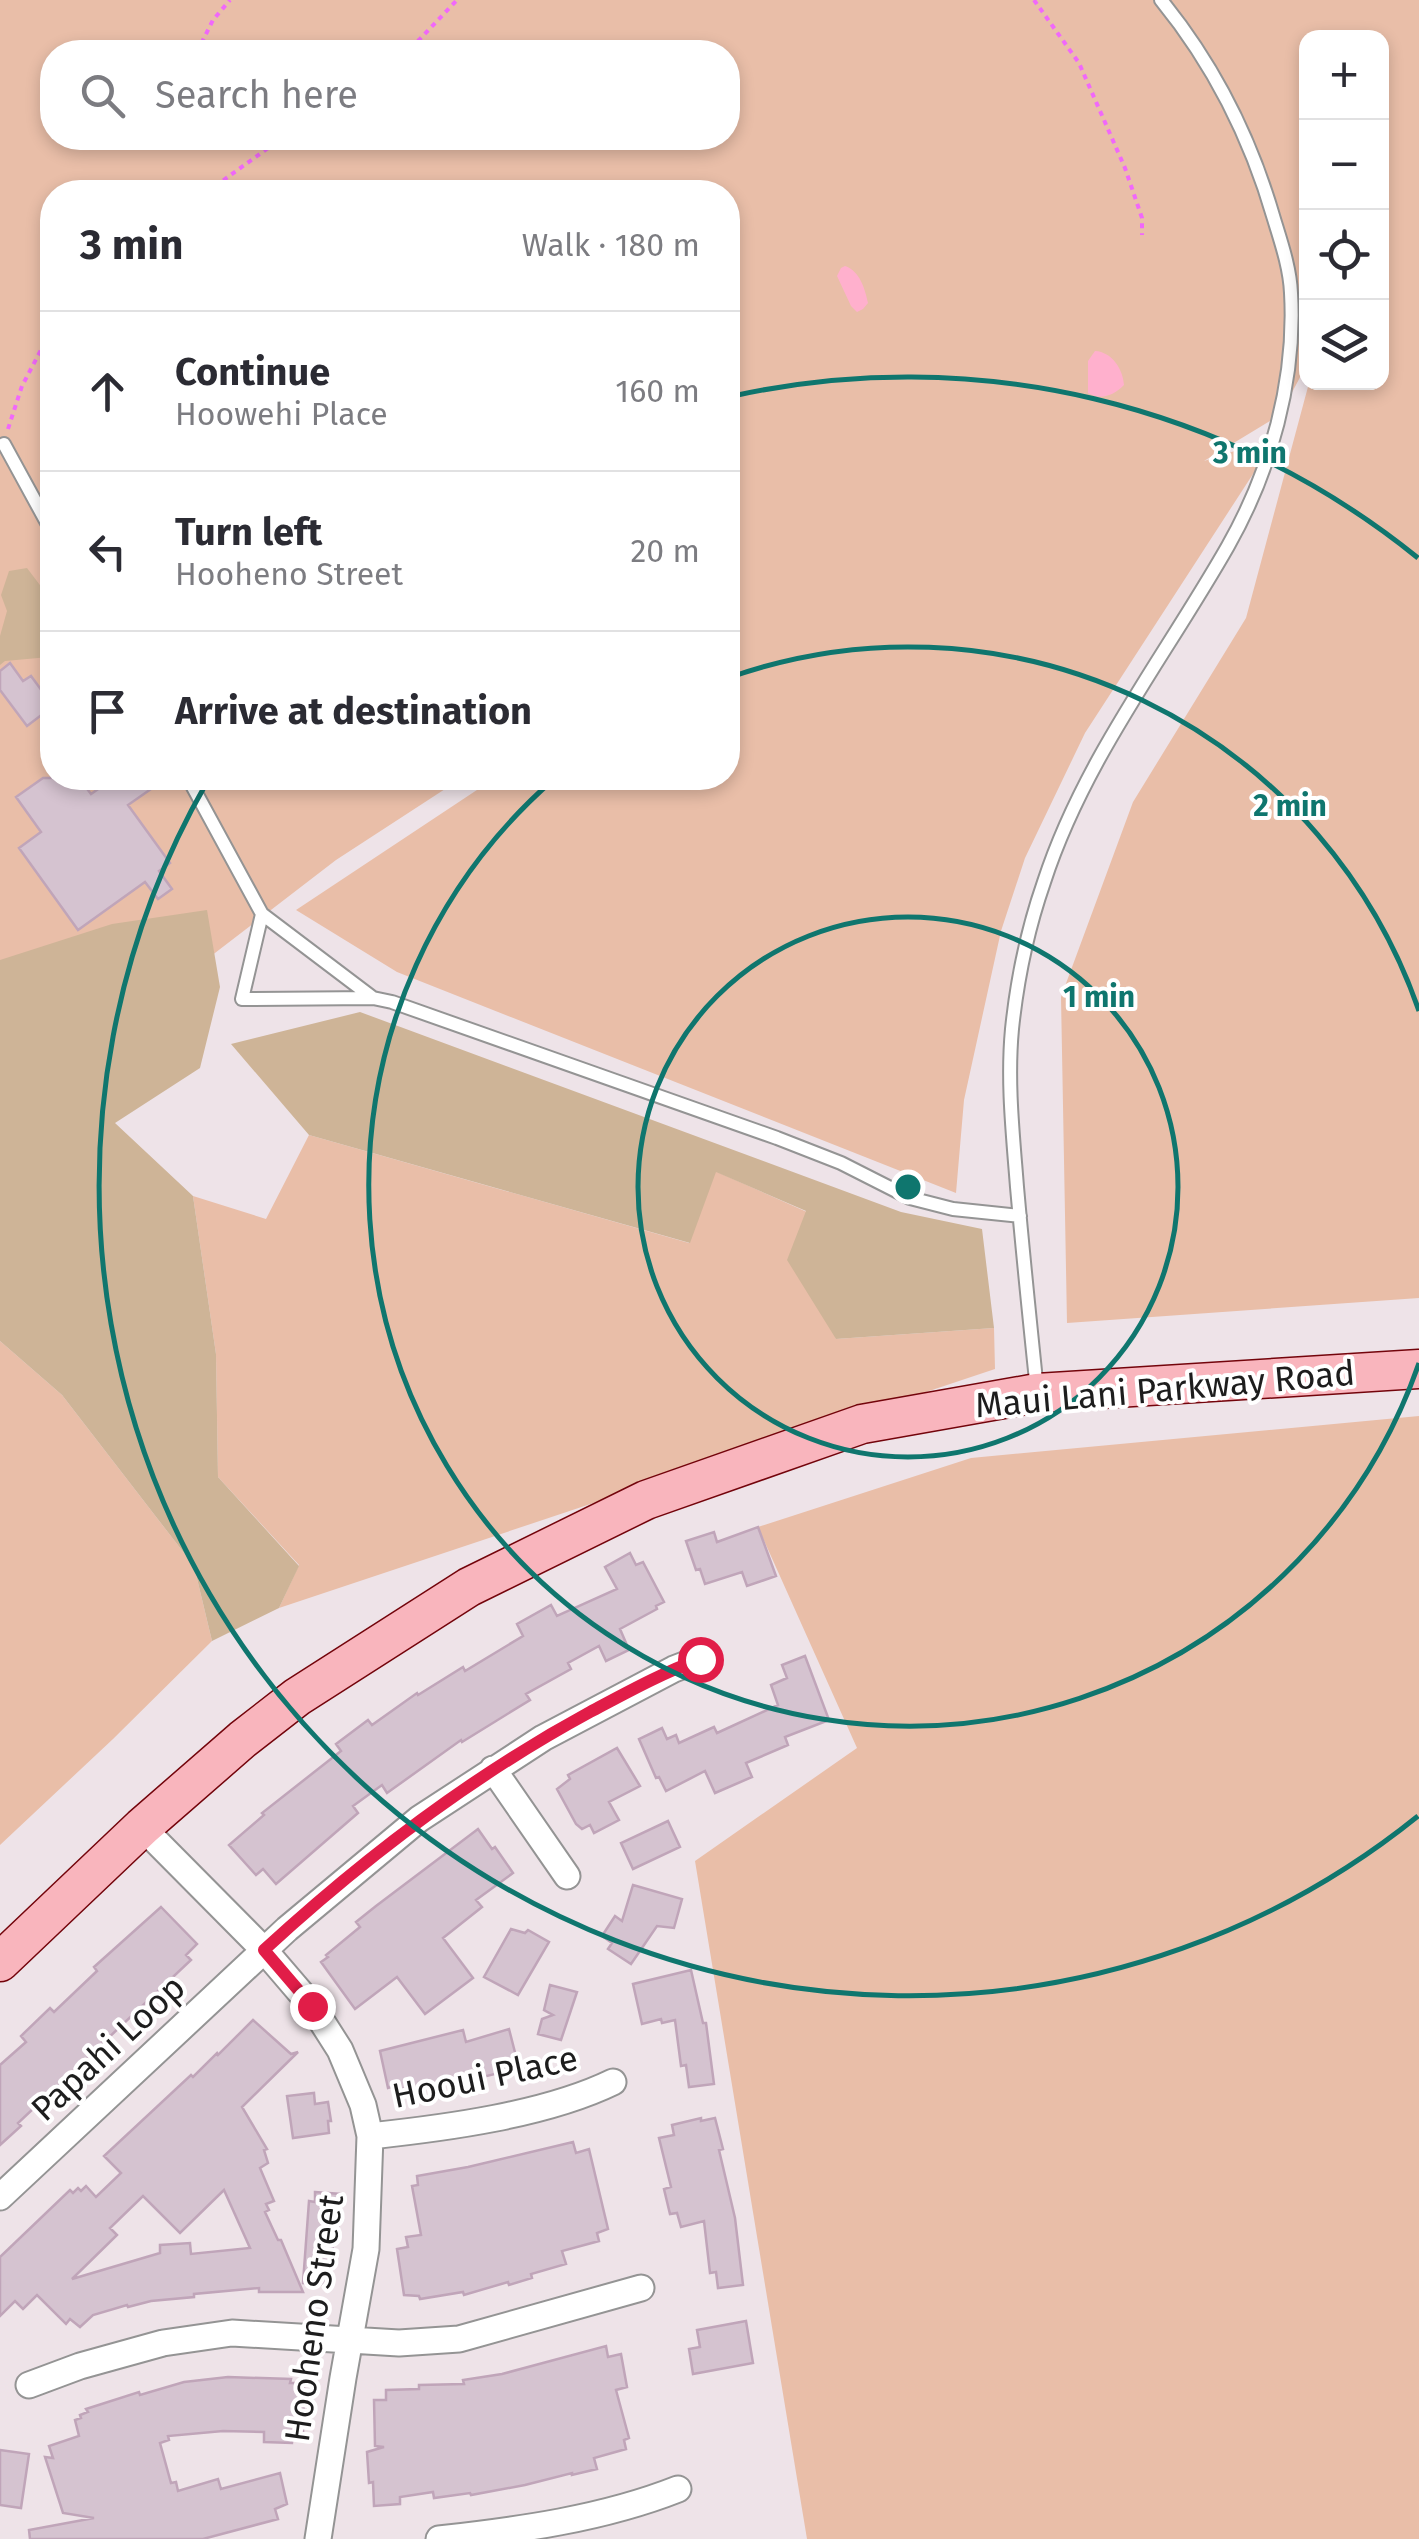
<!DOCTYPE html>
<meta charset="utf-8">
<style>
body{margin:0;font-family:"Fira Sans",sans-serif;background:#f2f2f3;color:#2b2b33}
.controls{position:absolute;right:30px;top:30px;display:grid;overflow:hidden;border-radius:20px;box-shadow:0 5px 15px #0003}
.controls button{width:90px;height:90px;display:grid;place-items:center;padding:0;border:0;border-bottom:2px solid #e1e1e2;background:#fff;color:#2b2b33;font:50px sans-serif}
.stop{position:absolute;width:30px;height:30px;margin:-22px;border:8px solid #e11d48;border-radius:50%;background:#fff}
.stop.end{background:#e11d48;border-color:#fff;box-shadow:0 2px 10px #0008}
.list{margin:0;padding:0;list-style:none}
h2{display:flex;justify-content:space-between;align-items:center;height:130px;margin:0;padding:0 40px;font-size:42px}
h2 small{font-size:32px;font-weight:400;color:#7c7c81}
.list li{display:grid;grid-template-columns:65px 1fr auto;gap:30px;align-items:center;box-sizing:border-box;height:160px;padding:0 40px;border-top:2px solid #e1e1e2}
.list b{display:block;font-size:38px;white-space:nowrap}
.list p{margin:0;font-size:32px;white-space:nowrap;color:#7c7c81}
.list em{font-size:32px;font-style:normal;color:#7c7c81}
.icon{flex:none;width:55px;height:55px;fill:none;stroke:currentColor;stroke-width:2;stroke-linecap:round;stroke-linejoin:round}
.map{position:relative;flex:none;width:1419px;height:2539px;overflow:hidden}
.search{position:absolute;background:#fff;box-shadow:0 5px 15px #0003;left:40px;top:40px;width:700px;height:110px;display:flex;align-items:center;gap:25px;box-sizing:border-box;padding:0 35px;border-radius:40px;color:#7c7c81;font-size:38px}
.panel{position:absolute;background:#fff;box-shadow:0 5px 15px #0003;left:40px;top:180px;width:700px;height:610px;border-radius:40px}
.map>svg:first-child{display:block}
.grass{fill:#e9bea8;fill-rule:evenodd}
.forest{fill:#ceb497}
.sand{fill:#ffb0cd}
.building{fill:#d5c3d0;stroke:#c0a5b9;stroke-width:2.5;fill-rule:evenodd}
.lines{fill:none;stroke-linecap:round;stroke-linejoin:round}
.lane-casing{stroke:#949494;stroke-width:16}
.street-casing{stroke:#949494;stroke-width:29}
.secondary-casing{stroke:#73040b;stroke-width:41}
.path{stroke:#f168fa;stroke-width:4;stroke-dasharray:5 5;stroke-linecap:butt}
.lane{stroke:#fff;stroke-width:12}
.street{stroke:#fff;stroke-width:25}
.secondary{stroke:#f9b5bd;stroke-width:38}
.route{stroke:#e11d48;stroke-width:12}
.ring{fill:none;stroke:#0f766e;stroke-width:5}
.labels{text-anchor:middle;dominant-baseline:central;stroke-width:8;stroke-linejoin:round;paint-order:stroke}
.street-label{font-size:35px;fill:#1d1d1d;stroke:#fff}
.centre{fill:#0f766e;stroke:#fff;stroke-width:5}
.ring-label{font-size:30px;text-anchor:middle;font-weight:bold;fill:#0f766e;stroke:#fff;stroke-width:8;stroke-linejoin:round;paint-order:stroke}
</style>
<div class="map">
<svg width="1419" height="2539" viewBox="0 0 1419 2539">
<rect width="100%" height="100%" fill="#eee3e8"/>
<path class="grass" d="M0 0H1419V1298L1067 1323 1061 997 1133 802 1246 618 1309 383 1382 382V38H1306V366L1280 415 1204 461 1277 437 1085 733 1025 858 1001 931 964 1100 956 1193 397 972 296 910 495 778H728V192H52V778H462L336 860 99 1042 0 1087ZM52 52H728V138H52Z
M309 1135 689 1243 715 1171 807 1212 836 1339 994 1328 995 1369 279 1608 299 1565 218 1477 216 1354 193 1196 266 1219Z
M0 1341 62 1395 194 1566 212 1641 113 1739 0 1845Z
M1419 1416V2539H807L695 1861 857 1748 758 1527 971 1458Z"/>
<path class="forest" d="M27 568 52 601 49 657 5 661 0 665V636L7 611 1 595 9 571Z
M207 910 220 987 200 1068 115 1123 193 1196 216 1354 218 1477 299 1566 279 1608 212 1641 194 1566 62 1395 0 1341V960L112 924Z
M360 1012 901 1212 982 1229 994 1328 836 1339 787 1260 806 1211 716 1172 690 1243 309 1135 231 1044Z"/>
<path class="sand" d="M845 266C860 271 865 289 868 303L863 309 857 312 851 306 837 276 841 268Z
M1095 351C1112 352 1123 369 1124 385 1114 395 1101 401 1088 393V361Z"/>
<path class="building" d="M10 663 23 681 31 676 42 691 52 683V707L27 726 0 690V671Z
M43 778H79L91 794 114 778H142L151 789 128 805 170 863 159 871 172 889 158 899 145 882 78 930 19 848 41 832 16 797Z
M758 1527 776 1576 747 1586 742 1572 705 1584 700 1569 696 1570 686 1541 714 1532 717 1542Z
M630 1553 636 1565 643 1562 664 1602 656 1606 657 1609 620 1629 629 1650 606 1661 599 1646 568 1663 571 1669 526 1694 530 1700 462 1742 461 1740 387 1793 382 1785 353 1806 358 1813 276 1884 263 1869 256 1875 229 1845 264 1815 262 1813 341 1751 336 1744 368 1720 372 1725 417 1693 418 1695 463 1667 465 1671 523 1636 517 1624 551 1605 557 1616 617 1589 605 1567Z
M805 1656 829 1720 785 1737 788 1745 746 1763 752 1777 715 1793 705 1771 666 1791 659 1777 656 1778 639 1739 662 1728 667 1739 676 1735 679 1743 714 1727 717 1733 778 1705 771 1685 787 1678 782 1665Z
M617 1748 640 1786 609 1802 619 1820 594 1833 590 1825 582 1829 576 1824 557 1789 570 1779 568 1775Z
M668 1821 680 1847 633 1869 621 1843Z
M478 1829 492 1849 495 1847 513 1873 476 1900 482 1907 443 1938 473 1978 425 2014 397 1977 355 2009 321 1962 328 1957 326 1955 360 1927 356 1922 376 1906Z
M633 1885 682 1899 674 1928 657 1926 631 1964 608 1949 612 1943 602 1936 615 1916 622 1921Z
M161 1907 197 1944 186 1955 191 1960 18 2123 21 2126 0 2145V2065L26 2042 21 2036 50 2008 54 2012 97 1971 94 1967Z
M511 1929 525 1933 528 1930 549 1942 518 1995 484 1977Z
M691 1970 703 2023H706L714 2084 689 2087 686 2065 681 2066 675 2020 662 2023 661 2019 642 2024 633 1984Z
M550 1985 577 1992 561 2040 538 2034 542 2019 553 2015 544 2010Z
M253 2020 291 2054 298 2052 242 2107 267 2149 264 2150 268 2163 260 2168 274 2201 266 2204 269 2210 265 2212 278 2240H281L303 2292H259V2288L194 2294V2297L151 2301 128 2307 127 2305 93 2315 80 2327 70 2319 66 2324 37 2295 23 2309 15 2301 0 2316V2257L70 2190 73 2193 78 2188 81 2191 86 2186 96 2197 121 2173 104 2156 191 2075 193 2077 217 2053 218 2055ZM224 2190 250 2248 191 2254 190 2243 160 2245V2253L72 2279 117 2235 110 2228 143 2196 180 2233Z
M509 2029 519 2068 450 2085 449 2082 404 2092 403 2089 396 2090 395 2086 388 2088 380 2051 463 2030 466 2042Z
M314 2093 315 2104 328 2102 331 2121H328L329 2133 293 2138 287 2096Z
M701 2118V2121L715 2118 723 2149 719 2150 735 2218 743 2285 718 2288 716 2272 710 2273 704 2221 681 2227 677 2213 670 2214 664 2189 671 2187 659 2138 674 2135 672 2125Z
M573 2142 576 2153 589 2149 608 2229 597 2233 599 2241 562 2251 566 2264 531 2274 532 2278 509 2285 508 2282 464 2295 463 2292 420 2299 419 2296 404 2295 397 2249 408 2247 406 2237 421 2235 412 2186 418 2185 417 2176 468 2167Z
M315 2192 341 2194 338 2235H334L329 2285 303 2283 309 2201 315 2202Z
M746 2321 753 2363 693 2374 689 2349 700 2347 697 2330Z
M606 2346 608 2357 621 2354 627 2387 616 2390 629 2438 624 2440 626 2449 594 2458 597 2469 572 2475V2473L525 2485 471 2495 470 2493 434 2498 433 2492 400 2497V2504L374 2506 373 2482 369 2483 367 2452 384 2447 375 2446 374 2400H386V2390L419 2389V2385L464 2384 463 2380 502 2374Z
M228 2377 291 2379 290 2383H297V2387H304L303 2434H293L292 2443 264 2442V2432L223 2431 168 2436 169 2440 160 2443 171 2483 176 2482 178 2491 218 2479 221 2489 280 2473 287 2504 275 2509 278 2519 203 2539H30L29 2530 94 2518 63 2513 45 2457 53 2458 49 2446 79 2436 75 2420 81 2418 80 2415 88 2412 86 2409 139 2392 140 2395 184 2382Z
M0 2450 29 2454 21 2508 0 2505Z"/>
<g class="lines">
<g class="lane-casing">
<path id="lane" d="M4 444 52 532
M188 778 262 914 373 998
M262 914 242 999 373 998 392 1002 777 1138 841 1163 910 1198 953 1209 1020 1216
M1037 1390C1030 1323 1023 1255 1017 1187 1013 1135 1007 1082 1012 1029 1017 981 1028 928 1044 882 1084 759 1165 657 1228 546 1271 470 1296 380 1291 293 1290 268 1281 242 1274 219 1251 139 1214 65 1161 0"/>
</g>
<g class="street-casing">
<path id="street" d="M493 1769 567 1876
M142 1827 264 1950 312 2006 340 2050 363 2105 370 2136 366 2249 343 2378 318 2539
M370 2136C445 2128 545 2115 613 2082
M0 2197 287 1929 419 1819 543 1738 674 1669 700 1659
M29 2385 80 2366 163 2343 232 2333 399 2343 459 2339 641 2288
M439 2539C519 2530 602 2519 678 2489"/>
</g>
<g class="secondary-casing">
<path id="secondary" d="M0 1962 142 1827 243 1739 297 1697 469 1587 646 1500 862 1424 1037 1393 1419 1369"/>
</g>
<path class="path" d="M1034 0 1079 63 1125 168 1142 218V235
M197 52 213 20 230 0
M401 52 419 40 457 0
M127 138H139
M207 192 282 138
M8 429 22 386 52 329"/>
<use href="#lane" class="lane"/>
<use href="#street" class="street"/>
<use href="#secondary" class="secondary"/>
</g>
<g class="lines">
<path class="route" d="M312 2006 264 1950C364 1858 470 1777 590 1712 626 1693 662 1673 700 1659"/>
</g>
<g class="ring">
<circle cx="908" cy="1187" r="270"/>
<path d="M1419 1363A540 540 0 1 1 554 779M728 678A540 540 0 0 1 1419 1011"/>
<path d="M1418 1816A810 810 0 0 1 207 782M733 396A810 810 0 0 1 1418 558"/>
</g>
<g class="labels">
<g class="street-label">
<text transform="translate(1165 1389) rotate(-5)">Maui Lani Parkway Road</text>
<text transform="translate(108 2048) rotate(-43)">Papahi Loop</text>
<text transform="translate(485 2077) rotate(-12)">Hooui Place</text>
<text transform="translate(314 2318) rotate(-82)">Hooheno Street</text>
</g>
</g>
<circle cx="908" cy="1187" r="15" class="centre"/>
<g class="ring-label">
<text x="1250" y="463">3 min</text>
<text x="1290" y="816">2 min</text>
<text x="1099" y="1007">1 min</text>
</g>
</svg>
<div class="controls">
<button>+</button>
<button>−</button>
<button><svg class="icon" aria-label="locate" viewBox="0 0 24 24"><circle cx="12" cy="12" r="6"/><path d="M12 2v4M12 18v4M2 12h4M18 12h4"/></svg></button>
<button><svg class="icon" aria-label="layers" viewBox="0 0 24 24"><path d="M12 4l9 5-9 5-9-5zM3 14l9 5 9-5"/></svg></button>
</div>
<div class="stop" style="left:700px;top:1659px"></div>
<div class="stop end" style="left:312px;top:2006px"></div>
<div class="search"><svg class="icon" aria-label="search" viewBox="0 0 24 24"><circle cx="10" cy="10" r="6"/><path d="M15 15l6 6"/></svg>Search here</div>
<section class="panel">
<h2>3 min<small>Walk · 180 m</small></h2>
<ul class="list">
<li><svg class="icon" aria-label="ahead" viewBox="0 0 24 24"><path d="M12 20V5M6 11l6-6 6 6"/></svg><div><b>Continue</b><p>Hoowehi Place</p></div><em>160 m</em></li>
<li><svg class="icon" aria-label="left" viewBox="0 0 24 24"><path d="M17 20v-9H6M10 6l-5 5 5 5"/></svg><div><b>Turn left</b><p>Hooheno Street</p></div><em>20 m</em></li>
<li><svg class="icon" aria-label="arrive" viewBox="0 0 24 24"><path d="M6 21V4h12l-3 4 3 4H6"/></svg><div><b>Arrive at destination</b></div></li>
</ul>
</section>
</div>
